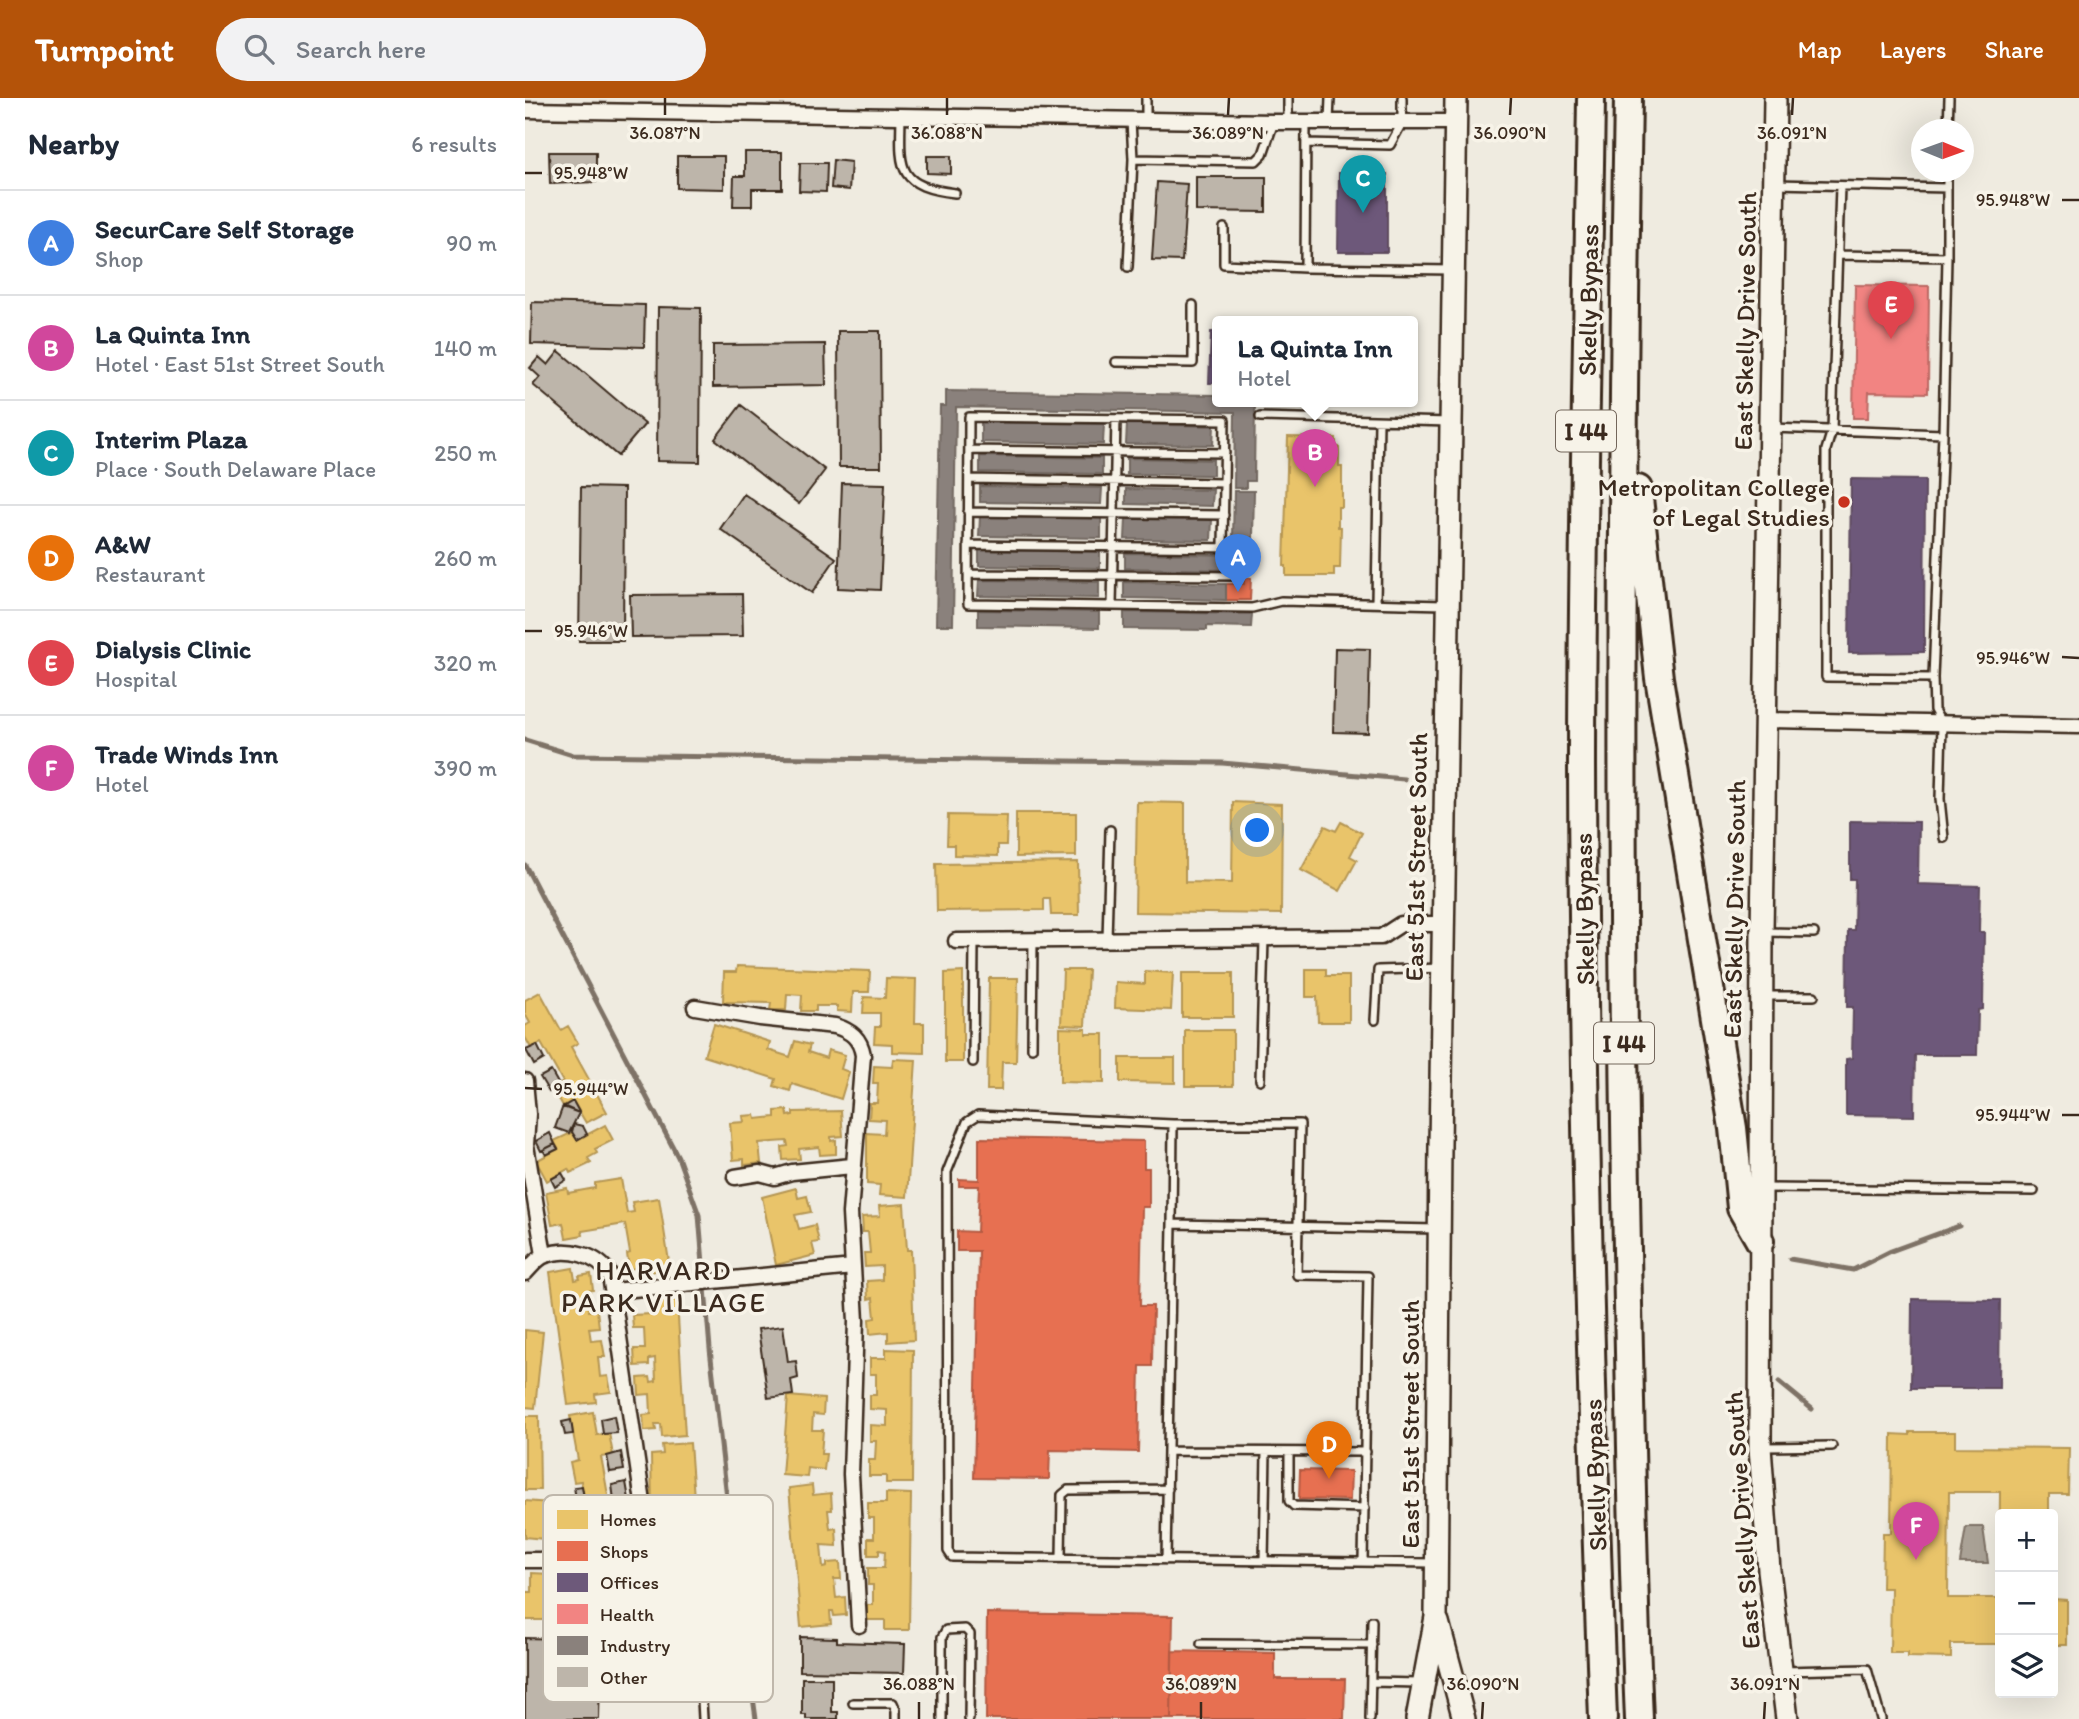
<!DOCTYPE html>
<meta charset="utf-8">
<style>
body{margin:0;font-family:Itim,sans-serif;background:#f2f2f3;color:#1f2937}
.controls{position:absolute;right:21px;bottom:21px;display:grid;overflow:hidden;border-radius:7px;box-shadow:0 7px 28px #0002}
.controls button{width:63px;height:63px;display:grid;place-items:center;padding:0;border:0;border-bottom:2px solid #e0e1e3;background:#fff;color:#1f2937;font:35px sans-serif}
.compass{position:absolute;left:1386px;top:21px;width:63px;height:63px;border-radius:50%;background:#fff;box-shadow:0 7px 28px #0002;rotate:91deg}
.you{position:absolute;left:733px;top:733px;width:24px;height:24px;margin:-18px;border:5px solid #fff;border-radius:50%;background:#1a73e8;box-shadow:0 0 0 10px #1a73e833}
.badge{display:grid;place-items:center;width:46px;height:46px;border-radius:50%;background:#b45309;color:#fff;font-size:23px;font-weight:700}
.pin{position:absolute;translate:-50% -58px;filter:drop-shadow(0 2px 4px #0008)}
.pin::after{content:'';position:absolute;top:37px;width:24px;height:21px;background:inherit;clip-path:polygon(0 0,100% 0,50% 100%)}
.popup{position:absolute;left:687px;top:218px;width:206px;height:91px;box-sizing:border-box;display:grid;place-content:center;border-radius:7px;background:#fff;filter:drop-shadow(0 2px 5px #0005);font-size:23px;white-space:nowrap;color:#747a83}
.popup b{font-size:26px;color:#1f2937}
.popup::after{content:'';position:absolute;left:50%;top:100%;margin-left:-14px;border:14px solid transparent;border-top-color:#fff}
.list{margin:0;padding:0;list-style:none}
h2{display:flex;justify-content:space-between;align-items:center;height:91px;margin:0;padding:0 28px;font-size:30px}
h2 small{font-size:23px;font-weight:400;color:#747a83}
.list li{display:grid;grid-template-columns:46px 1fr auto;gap:21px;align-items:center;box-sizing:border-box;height:105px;padding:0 28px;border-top:2px solid #e0e1e3}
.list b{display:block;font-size:26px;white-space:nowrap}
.list p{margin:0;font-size:23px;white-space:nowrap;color:#747a83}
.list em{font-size:23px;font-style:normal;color:#747a83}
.icon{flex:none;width:38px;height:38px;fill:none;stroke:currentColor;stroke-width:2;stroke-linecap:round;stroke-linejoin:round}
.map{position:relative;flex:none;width:1554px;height:1621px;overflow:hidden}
header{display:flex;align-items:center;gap:42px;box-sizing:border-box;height:98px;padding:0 35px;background:#b45309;color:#fff}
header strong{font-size:33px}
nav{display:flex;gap:38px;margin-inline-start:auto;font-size:24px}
.search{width:490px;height:63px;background:#f2f2f3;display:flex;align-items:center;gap:18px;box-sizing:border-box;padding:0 24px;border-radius:38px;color:#747a83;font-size:26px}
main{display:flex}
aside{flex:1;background:#fff}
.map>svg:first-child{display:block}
.water{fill:#aaa296;stroke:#7e7266;stroke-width:2}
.homes{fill:#e9c46a;stroke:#b59653;stroke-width:2;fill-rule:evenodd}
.shops{fill:#e76f51;stroke:#b35a42;stroke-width:2}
.offices{fill:#6d597a;stroke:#5e4b5e;stroke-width:2}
.health{fill:#f28482;stroke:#bb6964;stroke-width:2}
.industry{fill:#8a817c;stroke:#726760;stroke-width:2}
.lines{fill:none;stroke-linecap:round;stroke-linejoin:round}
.stream{stroke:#7e7266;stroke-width:5}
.building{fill:#bdb5aa;stroke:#3b2a1e;stroke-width:2}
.service-casing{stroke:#3b2a1e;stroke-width:12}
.minor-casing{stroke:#3b2a1e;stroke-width:19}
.secondary-casing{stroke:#3b2a1e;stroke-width:26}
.motorway-casing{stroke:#3b2a1e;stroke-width:32}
.service{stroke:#f7f3e8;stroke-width:7}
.minor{stroke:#f7f3e8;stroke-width:14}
.secondary{stroke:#f7f3e8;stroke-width:21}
.motorway{stroke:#f7f3e8;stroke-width:26}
.ticks{fill:none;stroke:#3b2a1e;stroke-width:2.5}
.poi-dot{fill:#c8321e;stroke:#f7f3e8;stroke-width:2.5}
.labels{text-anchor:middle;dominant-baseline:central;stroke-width:7;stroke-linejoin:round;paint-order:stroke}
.shield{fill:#f7f3e8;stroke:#73665b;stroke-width:2}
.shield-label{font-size:24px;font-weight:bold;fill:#3b2a1e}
.street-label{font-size:26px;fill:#3b2a1e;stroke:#f7f3e8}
.poi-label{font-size:26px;fill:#3b2a1e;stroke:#f7f3e8;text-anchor:end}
.neighbourhood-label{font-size:28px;letter-spacing:2px;fill:#3b2a1e;stroke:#f7f3e8}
.key{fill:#f7f3e8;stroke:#bfb7ab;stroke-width:2}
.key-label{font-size:19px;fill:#3b2a1e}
.ticks-label{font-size:18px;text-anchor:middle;fill:#3b2a1e;stroke:#f7f3e8;stroke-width:7;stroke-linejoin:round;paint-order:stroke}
</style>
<header>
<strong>Turnpoint</strong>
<div class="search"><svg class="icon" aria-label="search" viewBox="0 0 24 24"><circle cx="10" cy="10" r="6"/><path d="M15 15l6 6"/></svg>Search here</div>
<nav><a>Map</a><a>Layers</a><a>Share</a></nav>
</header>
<main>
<aside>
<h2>Nearby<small>6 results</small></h2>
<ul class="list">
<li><span class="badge" style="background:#3f7fe0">A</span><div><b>SecurCare Self Storage</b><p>Shop</p></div><em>90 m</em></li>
<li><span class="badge" style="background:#d1479c">B</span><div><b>La Quinta Inn</b><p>Hotel · East 51st Street South</p></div><em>140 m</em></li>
<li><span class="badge" style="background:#0f9aa8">C</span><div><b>Interim Plaza</b><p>Place · South Delaware Place</p></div><em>250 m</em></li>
<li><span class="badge" style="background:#e8710a">D</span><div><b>A&amp;W</b><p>Restaurant</p></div><em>260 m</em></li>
<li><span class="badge" style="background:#e0444e">E</span><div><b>Dialysis Clinic</b><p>Hospital</p></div><em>320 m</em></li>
<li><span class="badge" style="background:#d1479c">F</span><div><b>Trade Winds Inn</b><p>Hotel</p></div><em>390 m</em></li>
</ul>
</aside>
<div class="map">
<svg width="1554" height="1621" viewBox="0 0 1554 1621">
<rect width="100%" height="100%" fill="#efebe0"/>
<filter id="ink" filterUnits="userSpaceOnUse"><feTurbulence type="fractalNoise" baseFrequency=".0143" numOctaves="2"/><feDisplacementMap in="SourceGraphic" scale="14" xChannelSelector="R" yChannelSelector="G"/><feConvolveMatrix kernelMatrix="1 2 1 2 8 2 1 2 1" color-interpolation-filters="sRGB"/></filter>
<g filter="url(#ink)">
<path class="water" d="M1441 1429H1458L1463 1465H1435Z"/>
<path class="homes" d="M763 339 811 340V349H814V369H817V409H813V429H816L815 470H809V478H761V468H759Z
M612 704 660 705V784L707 785 708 704 757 706 756 816 610 814Z
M491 715H551V758L491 759Z
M423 717 482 718 481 747H473V758L429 757V747H422Z
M816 724 837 735 825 758 832 762 815 793 776 772 800 728 811 733Z
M553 764 554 817H526L525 801H519V812L412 813 411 766Z
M212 868 345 873 344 894H328L327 914 312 913V908H291V913H276L277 897 262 896 261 912H245L246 905 198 904 199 874H211Z
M781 871H801V878H824V924H793L792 899H781Z
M538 872H563L560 928 536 927Z
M620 873 648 875 646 912 590 910 591 884 620 886Z
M438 874V964H420V875Z
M657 875H708V919H657Z
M361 880 391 881 390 925H399V955L367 954V946L349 945 350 929H355V915H338L339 899 360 900Z
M464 880H493L491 964H477L476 992H462Z
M15 894 36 932 43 928 53 945 46 949 82 1014 61 1025 48 1003 38 1008 28 990 38 984 16 945 6 950 0 939V928L5 925 0 916V902Z
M189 926 245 944 243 952 265 959 270 943 285 947 283 954 301 960 303 952 320 957 316 971 324 974 316 1001 267 986 265 993 249 988 251 981 179 958Z
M535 930 561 931V936H579V985L535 984Z
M660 932H708V988H660Z
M595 960H650V985L595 984Z
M368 961 391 962 382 1099 354 1097 355 1087 342 1086V1035L359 1036 360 1022 344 1021 345 1005H352L353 985H348L349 968 367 969Z
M262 1012 263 1018 268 1017V1014L316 1013 318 1038 306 1039V1043L311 1042V1056L295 1057 294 1049 274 1051 275 1061 258 1062 257 1049 263 1048 262 1043 234 1045 236 1065 219 1067V1061L208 1062 205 1025 219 1024 218 1018 230 1017 231 1021 250 1019V1013Z
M80 1027 88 1042 70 1051 72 1055 63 1060 66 1065 45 1075 43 1071 22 1083 11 1063 33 1051 29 1043 48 1034 52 1042Z
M96 1081 102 1115 109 1114 107 1104 134 1100 145 1170 120 1175 119 1169 104 1171 102 1156 105 1155 100 1126 57 1133 58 1137 41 1140 38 1125 27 1127 21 1094 42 1090 43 1095 70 1090V1085Z
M271 1090 273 1100 282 1098 286 1114 270 1117 274 1131 290 1127 294 1144 287 1145 290 1157 251 1167 237 1099Z
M379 1106 382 1152H386L389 1242 363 1244V1234L345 1236 344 1221 350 1220 348 1200 343 1201 342 1183 357 1182V1168L340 1169 339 1155H345L343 1134H338L337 1119 355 1118 354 1108Z
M48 1170 50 1182 55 1181 54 1178 66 1176 68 1192 61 1193 64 1213 72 1212 74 1229 64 1230 66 1243 77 1242 80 1259H73L75 1279 83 1278 86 1294 70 1296 71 1304 43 1307 25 1174Z
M152 1202 160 1337 137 1339 136 1326H130L131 1332 119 1333 118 1317 126 1316 125 1296 114 1297 113 1280 125 1279 126 1284 131 1283 130 1260 124 1261V1267L110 1268 109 1251H120L119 1230H108L107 1217 126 1216 125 1203Z
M0 1232 18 1234 10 1310 0 1309Z
M361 1251 388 1252 387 1385H361V1378H344V1362H350L351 1343H345V1327L362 1328V1312L345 1311V1297H351V1276H345V1260H361Z
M263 1298 299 1301 298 1317 288 1316 287 1332H298L296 1356H301L299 1372 283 1370 282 1379 257 1377Z
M68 1314 72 1337 84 1335 88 1357 76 1359 78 1369 84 1403 96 1401 100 1424 88 1426 91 1448 68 1452 56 1383 49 1384 45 1364 53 1362 45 1318Z
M0 1318H14L15 1392H0Z
M1385 1334H1430V1349L1544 1350 1543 1396H1524V1416H1475V1546H1426V1560L1383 1559V1555H1365L1366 1490H1357L1358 1435H1366L1367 1336 1385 1337ZM1424 1394H1475L1474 1500H1423Z
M165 1345 175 1482 145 1484V1492H157L159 1518 80 1523 78 1497H83L82 1480 98 1479 99 1486 134 1483 130 1424H145L144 1409 127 1410 126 1357 138 1356 137 1347Z
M287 1387 288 1397 306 1395 307 1412H303L305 1431 311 1430 312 1448 296 1447 298 1470 302 1469V1465L315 1464 316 1481H309L311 1500 320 1499 321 1517 309 1518 308 1513H305L306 1526 276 1529 264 1390Z
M361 1395 386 1396 384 1532H360V1522H341L342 1507H348V1487H343V1470H359L360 1453 354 1452V1457H343V1440H349V1420H343V1405H361Z
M0 1403 50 1407 46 1438 36 1437 34 1453 18 1451 19 1441 0 1439Z
M7 1475 26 1476V1486L54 1487V1496H68V1522H0V1494H7Z
M1528 1501 1542 1502V1547H1528Z"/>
<path class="shops" d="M719 479 726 480 725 502H701V486H719Z
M454 1040 619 1043V1070H624V1109H617L615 1208H628L627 1268H615L613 1354 525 1352 524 1381 449 1380 454 1153H432V1133L452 1134 454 1088H434V1081L454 1082Z
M775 1372 826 1373 825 1402 774 1401Z
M462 1515 648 1518 646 1621H461Z
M647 1553 750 1555V1581H820L819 1621H646Z"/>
<path class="offices" d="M814 75 862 76V154H813Z
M686 234H692V285H684Z
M1326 381 1400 382 1399 554 1324 555Z
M1325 723 1394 724 1393 786 1455 788 1454 834H1459L1458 911 1453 912 1452 957H1390L1389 1018 1321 1017V961L1327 960 1328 909H1322L1323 832H1329L1330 781H1325Z
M1387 1201 1475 1202 1474 1290H1386Z"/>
<path class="health" d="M1330 187 1404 188 1403 295 1344 294 1343 320H1328Z"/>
<path class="industry" d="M421 293 692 297V303H730L729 383H721V390H709L710 314 431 309 428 527H411L415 308H421Z
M456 324 579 326 578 346 456 344Z
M602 326 689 328 688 347 601 346Z
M455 358 577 360V376L455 374Z
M602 360 688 362V377L602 376Z
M455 388 577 390 576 406 455 404Z
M601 391 688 392 687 408 601 406Z
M709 393H729L728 440H708Z
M455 418 576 420V440L454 438Z
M601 421 687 422 686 442 600 441Z
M454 452 575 454V470L454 468Z
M600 455 705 457V472L600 470Z
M454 482 574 484V500L453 498Z
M599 484 701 486V502L599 500Z
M453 512 574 514V530L453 528Z
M599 514 727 516 726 529 682 528V532L599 531Z"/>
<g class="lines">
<path class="stream" d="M0 642 48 657 697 665 879 681
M0 767 153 1059 174 1117 185 1251 210 1469 231 1621
M1265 1161 1328 1172 1366 1153 1434 1128
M1254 1284 1287 1311"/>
</g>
<path class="building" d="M24 54H71V84L25 86Z
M220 54H257V91H227V108H208L209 78H220Z
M152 58H199V91L152 90Z
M402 58H426V76L402 75Z
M308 62 326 64 324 92 306 90Z
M275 65H302L301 94 274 93Z
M671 79H741V114L671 113Z
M632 84 662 86 657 163 627 162Z
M7 204 120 207 119 249 6 246Z
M133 209 176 210 175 364 132 363Z
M313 233H355L356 369H314Z
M300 246 301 287 188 289V247Z
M34 253 120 326 93 358 8 287 15 279 5 270 14 259 23 267Z
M216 307 300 372 274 406 190 341Z
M317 385 360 386 355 492 313 490Z
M56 389 99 390 98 543H54Z
M219 396 311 460 287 495 195 431Z
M217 496 218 538 106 539 105 497Z
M810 550 845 551 843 635 808 634Z
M12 947 19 961 9 967 1 952Z
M26 973 34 987 24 994 15 979Z
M48 1003 54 1014V1015L38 1009Z
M38 1008 54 1015 44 1035 30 1030Z
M49 1026 58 1028 62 1036 52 1042 47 1034Z
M25 1035 30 1046 16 1053 11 1043Z
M30 1046 33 1051 21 1057 18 1052Z
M37 1075 41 1082 30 1089 26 1081Z
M258 1228 263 1264 271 1263 273 1280 266 1282 268 1297 243 1300 233 1231Z
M89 1318 92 1335 78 1336 76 1321Z
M46 1322 48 1336 40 1337 37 1324Z
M96 1354 99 1372 85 1374 82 1358Z
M101 1384 104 1401 89 1402 87 1387Z
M57 1388 59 1400 51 1401 49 1389Z
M107 1420 110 1437 96 1439 94 1425Z
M275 1539 312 1540V1544L380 1546 379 1575 275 1573Z
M0 1540 76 1542 74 1621H0Z
M277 1580H307V1614H313V1621H281V1617H277Z"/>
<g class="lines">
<g class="service-casing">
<path id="service" d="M376 18C375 70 371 88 430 95
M621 22V0
M763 24V0
M804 24 805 0
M1423 32 1424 0
M781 45 865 47 877 25V0
M608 61 731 63 738 56 749 24
M1251 86 1422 90V159
M1315 88 1307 332 1301 352V579L1408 580 1409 612 1417 626 1415 701 1419 740
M1422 90V74
M699 130V166L780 170 781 25
M603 169 608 61 606 22
M780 170 927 172
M591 264 668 265V207
M735 319 925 324
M1246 330 1418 336 1422 159 1314 157
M444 352 700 355
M444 381 699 385
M443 414 699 417
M443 447 713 450V478L443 476
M698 449 700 322 444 319 443 506 727 510 756 503 919 507
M851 505 854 323
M587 508 591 321
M1408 580 1418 336
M1241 834 1289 835
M582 842 585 732
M1240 898H1289
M850 922 853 872 917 870
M507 950 508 842
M448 964 449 843
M735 982 739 841
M648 1026H775L772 1177 843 1178 838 1464
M1240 1090 1509 1093
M1238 1349 1307 1348
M644 1353 841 1354
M764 1354V1403L769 1408 840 1410
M536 1460 537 1397 543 1392 643 1391
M641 1462 647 1126
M739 1463 741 1354
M909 1465 427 1459 423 1453 422 1074 442 1024 453 1017 648 1026 647 1126 913 1131
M676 1546 847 1547
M175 1564 178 1621
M1258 1573 1342 1571 1356 1621
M846 1584 894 1585
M328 1605H368L371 1612V1621
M417 1621V1539L421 1532 440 1531 445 1536 444 1621
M845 1621 847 1523"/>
</g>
<g class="minor-casing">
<path id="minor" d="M0 12 749 24H931
M1239 622 1554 628
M431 843 856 839 876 826H919
M170 909 235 920 310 928C326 933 335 940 338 957L325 1115 331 1223 326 1376 334 1527
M0 983 3 1016 1 1047 19 1157
M210 1079 235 1075 250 1079 267 1074 327 1068
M0 1175C6 1169 13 1159 21 1157 44 1149 73 1157 85 1177L122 1432 114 1453 94 1462H0
M88 1193 328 1169"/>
</g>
<g class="secondary-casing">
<path id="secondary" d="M1250 0 1237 834 1235 1349 1244 1472 1262 1621
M913 1524 939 1621
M892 1621 911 1519 915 1047 931 0"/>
</g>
<g class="motorway-casing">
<path id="motorway" d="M1066 0C1063 223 1057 445 1057 668 1058 986 1066 1304 1078 1621
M1103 0C1096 402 1095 804 1103 1206 1106 1344 1108 1483 1114 1621
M1113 391 1134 580 1208 1030 1216 1110 1235 1143"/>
</g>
<use href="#service" class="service"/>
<use href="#minor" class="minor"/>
<use href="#secondary" class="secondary"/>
<use href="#motorway" class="motorway"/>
</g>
</g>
<path class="ticks" d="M140 17V0M422 17V0M703 17 704 0M985 17 986 0M1267 17 1268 0M0 75H17M1537 102H1554M0 533H17M1537 559 1554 560M0 990 17 991M1537 1017H1554M394 1621V1604M676 1621V1604M957 1621 958 1604M1239 1621 1240 1604"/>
<circle class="poi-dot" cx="1319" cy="404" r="7"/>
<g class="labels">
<g class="shield">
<rect x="1031" y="312.5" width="60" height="41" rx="5"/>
<rect x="1069" y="924.5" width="60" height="41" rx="5"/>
</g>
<g class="shield-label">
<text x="1061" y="333">I 44</text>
<text x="1099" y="945">I 44</text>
</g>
<g class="street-label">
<text transform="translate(1063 202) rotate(-89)">Skelly Bypass</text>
<text transform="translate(1220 223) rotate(-89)">East Skelly Drive South</text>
<text transform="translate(891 759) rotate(-89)">East 51st Street South</text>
<text transform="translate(1059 811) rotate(-91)">Skelly Bypass</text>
<text transform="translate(1209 811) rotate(-89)">East Skelly Drive South</text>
<text transform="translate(885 1326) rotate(-90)">East 51st Street South</text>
<text transform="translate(1070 1377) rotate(-92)">Skelly Bypass</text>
<text transform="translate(1217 1422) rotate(-94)">East Skelly Drive South</text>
</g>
<g class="poi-label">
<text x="1305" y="389">Metropolitan College<tspan x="1305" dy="30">of Legal Studies</tspan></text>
</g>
<g class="neighbourhood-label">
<text x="139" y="1172">HARVARD<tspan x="139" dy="32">PARK VILLAGE</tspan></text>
</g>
</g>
<rect x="18" y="1397" width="230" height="207" rx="10" class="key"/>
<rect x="32" y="1412" width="31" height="19" fill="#e9c46a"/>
<rect x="32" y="1443" width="31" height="20" fill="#e76f51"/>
<rect x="32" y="1475" width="31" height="19" fill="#6d597a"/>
<rect x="32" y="1506" width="31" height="20" fill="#f28482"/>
<rect x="32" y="1538" width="31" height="19" fill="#8a817c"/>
<rect x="32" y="1569" width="31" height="20" fill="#bdb5aa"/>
<g class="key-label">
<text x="75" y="1428">Homes</text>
<text x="75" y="1460">Shops</text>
<text x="75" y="1491">Offices</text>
<text x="75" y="1523">Health</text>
<text x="75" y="1554">Industry</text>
<text x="75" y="1586">Other</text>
</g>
<g class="ticks-label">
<text x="140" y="41">36.087°N</text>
<text x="422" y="41">36.088°N</text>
<text x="703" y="41">36.089°N</text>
<text x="985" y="41">36.090°N</text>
<text x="1267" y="41">36.091°N</text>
<text x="66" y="81">95.948°W</text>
<text x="1488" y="108">95.948°W</text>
<text x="66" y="539">95.946°W</text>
<text x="1488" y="566">95.946°W</text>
<text x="66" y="997">95.944°W</text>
<text x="1488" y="1023">95.944°W</text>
<text x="394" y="1592">36.088°N</text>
<text x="676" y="1592">36.089°N</text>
<text x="958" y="1592">36.090°N</text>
<text x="1240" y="1592">36.091°N</text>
</g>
</svg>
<div class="controls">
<button>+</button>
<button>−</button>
<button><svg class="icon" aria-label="layers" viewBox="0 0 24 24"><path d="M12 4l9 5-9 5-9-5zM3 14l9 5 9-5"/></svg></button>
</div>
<svg class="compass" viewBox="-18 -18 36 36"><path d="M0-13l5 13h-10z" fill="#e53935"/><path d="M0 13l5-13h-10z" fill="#747a83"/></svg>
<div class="you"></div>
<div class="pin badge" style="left:713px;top:494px;background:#3f7fe0">A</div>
<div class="pin badge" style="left:790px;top:389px;background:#d1479c">B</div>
<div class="popup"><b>La Quinta Inn</b>Hotel</div>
<div class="pin badge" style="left:838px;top:115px;background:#0f9aa8">C</div>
<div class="pin badge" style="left:804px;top:1381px;background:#e8710a">D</div>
<div class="pin badge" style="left:1366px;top:241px;background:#e0444e">E</div>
<div class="pin badge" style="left:1391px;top:1462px;background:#d1479c">F</div>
</div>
</main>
